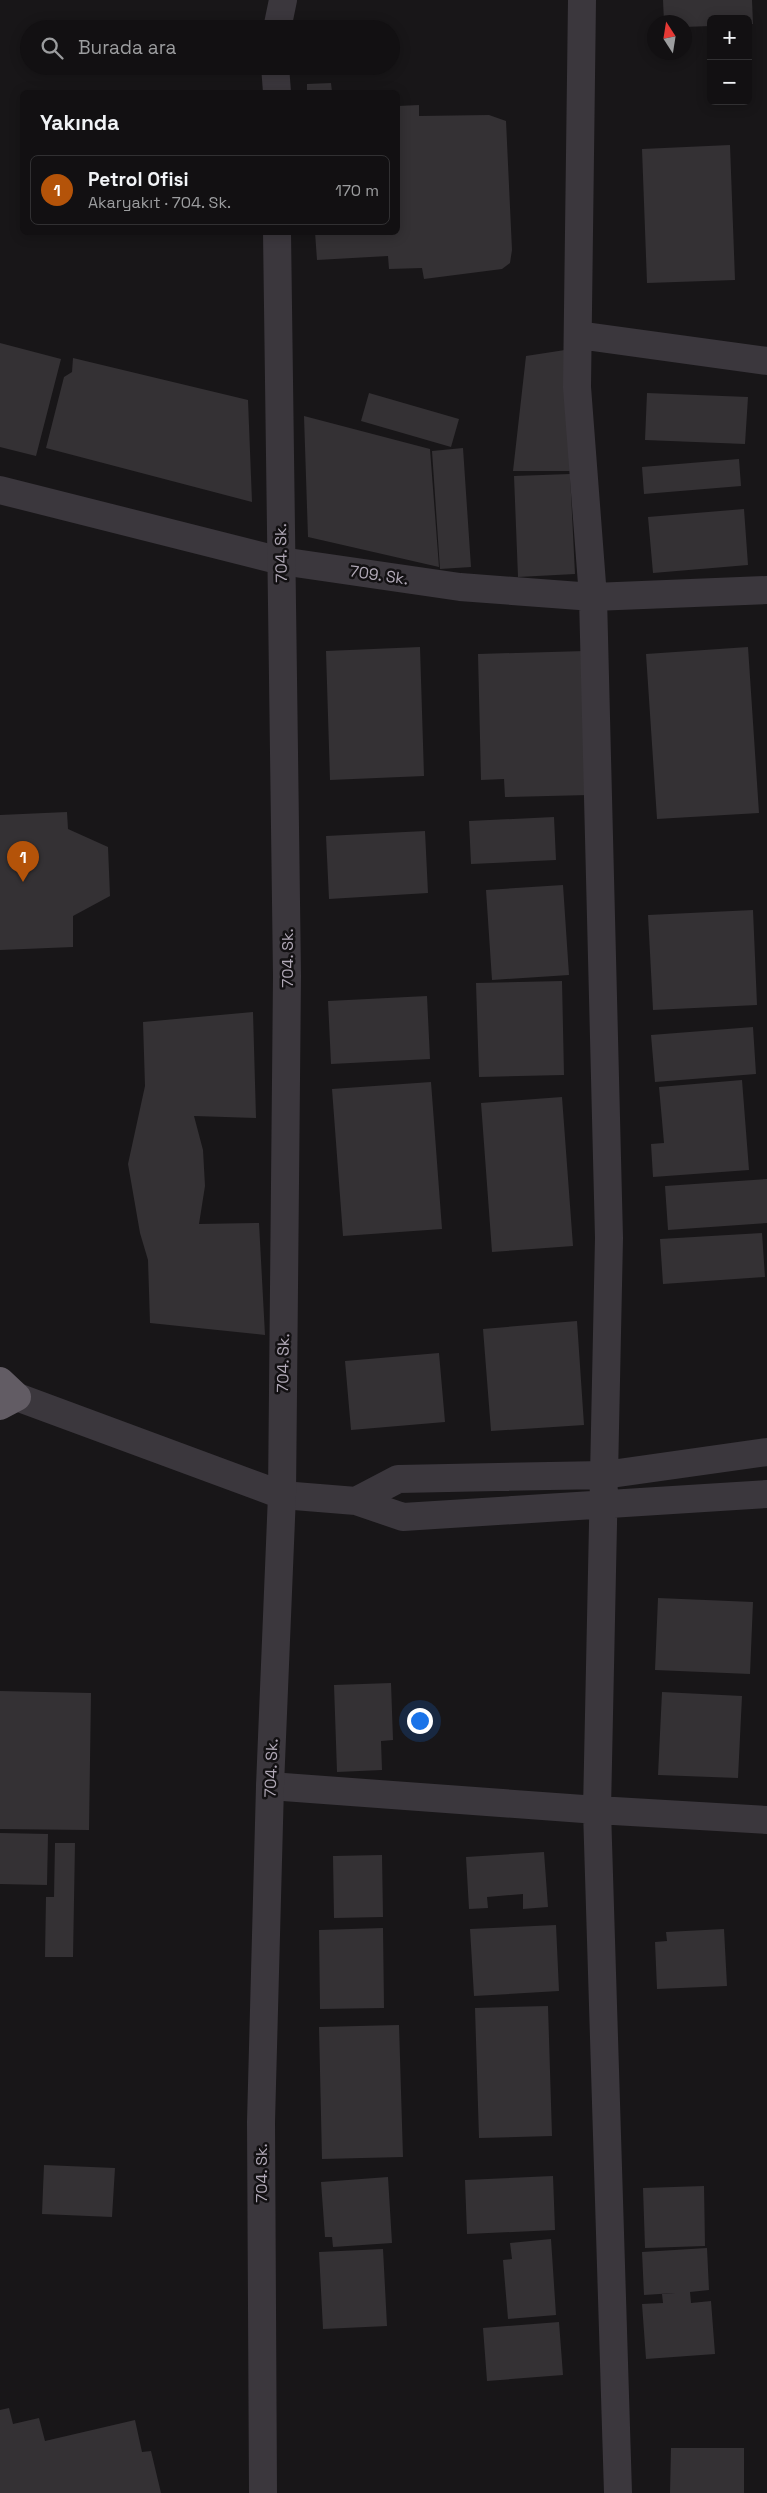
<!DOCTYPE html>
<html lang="tr">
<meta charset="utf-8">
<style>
body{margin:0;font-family:"Space Grotesk",sans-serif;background:#1b191b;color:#f1f3f6}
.controls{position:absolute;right:15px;top:15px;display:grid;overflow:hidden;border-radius:8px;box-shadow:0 2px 12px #0003}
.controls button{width:45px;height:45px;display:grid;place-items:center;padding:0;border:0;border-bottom:1px solid #313032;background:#121012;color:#f1f3f6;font:25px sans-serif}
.compass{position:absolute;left:647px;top:15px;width:45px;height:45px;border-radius:50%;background:#121012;box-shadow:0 2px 12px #0003;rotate:348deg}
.you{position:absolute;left:419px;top:1720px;width:18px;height:18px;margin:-12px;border:4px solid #fff;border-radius:50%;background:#1a73e8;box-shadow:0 0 0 8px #1a73e833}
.badge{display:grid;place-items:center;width:32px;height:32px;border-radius:50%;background:#b45309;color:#fff;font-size:16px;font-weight:700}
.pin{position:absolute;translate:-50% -41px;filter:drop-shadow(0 1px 2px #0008)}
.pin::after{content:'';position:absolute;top:26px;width:18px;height:15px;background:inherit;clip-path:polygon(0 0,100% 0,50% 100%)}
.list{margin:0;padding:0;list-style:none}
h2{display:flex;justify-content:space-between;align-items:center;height:65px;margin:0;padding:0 20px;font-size:21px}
h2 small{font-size:16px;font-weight:400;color:#9c9d9f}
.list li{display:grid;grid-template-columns:32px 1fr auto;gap:15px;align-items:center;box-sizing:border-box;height:70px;margin:0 10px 10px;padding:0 10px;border:1px solid #313032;border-radius:8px}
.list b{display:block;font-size:19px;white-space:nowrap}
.list p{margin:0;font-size:16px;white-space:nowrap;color:#9c9d9f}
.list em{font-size:16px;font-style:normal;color:#9c9d9f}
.icon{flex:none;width:28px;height:28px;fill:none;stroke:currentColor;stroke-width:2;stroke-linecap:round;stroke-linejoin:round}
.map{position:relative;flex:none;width:767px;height:2493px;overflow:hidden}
.search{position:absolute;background:#121012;box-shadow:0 2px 12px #0003;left:20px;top:20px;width:380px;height:55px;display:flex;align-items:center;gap:12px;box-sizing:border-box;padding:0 18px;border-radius:28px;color:#9c9d9f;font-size:19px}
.panel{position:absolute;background:#121012;box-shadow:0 2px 12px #0003;left:20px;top:90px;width:380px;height:145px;border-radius:8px}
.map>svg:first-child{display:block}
.building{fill:#343134}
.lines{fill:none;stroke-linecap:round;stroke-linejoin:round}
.minor{stroke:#3b373d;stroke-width:28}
.tertiary{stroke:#3b373d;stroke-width:28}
.trunk{stroke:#625c64;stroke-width:28}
.labels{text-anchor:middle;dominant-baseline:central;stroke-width:5;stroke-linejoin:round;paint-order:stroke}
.street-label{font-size:16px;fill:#b1a9b7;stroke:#131113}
</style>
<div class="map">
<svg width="767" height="2493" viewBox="0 0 767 2493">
<rect width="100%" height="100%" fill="#181618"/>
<path class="building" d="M663 0H752L753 24H748V19H711V26L684 27V22H664Z
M331 83 332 92H307V84Z
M419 105V116L489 115 506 121 512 250 510 263 502 269 424 279 422 268 389 269 388 256 317 260 315 232H398V106Z
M730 145 735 280 647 283 642 149Z
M0 343 61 359 36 456 0 447Z
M565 350 571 471H513L526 356Z
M73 358 248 400 252 502 46 448 64 377 72 372Z
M369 393 459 419 451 447 361 421Z
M647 393 748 397 745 444 645 440Z
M304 416 430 449 439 567 308 537Z
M463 448 471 567 440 569 432 451Z
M739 459 741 486 644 494 642 467Z
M570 474 575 574 518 577 514 476Z
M744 509 748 565 653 573 648 517Z
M420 647 424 776 330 780 326 651Z
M748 647 759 813 657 819 646 654Z
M585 651 589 795 505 797 504 779 481 780 478 654Z
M67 812 68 829 108 847 110 896 73 916V947L0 950V815Z
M554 817 556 860 471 864 469 821Z
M425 831 428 893 329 899 326 836Z
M563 885 569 975 492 980 486 890Z
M753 910 757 1005 653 1010 648 915Z
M562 981 564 1075 479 1077 476 983Z
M427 996 430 1059 331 1064 328 1001Z
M253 1012 256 1118 194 1116 203 1150 205 1186 199 1224 259 1223 265 1335 150 1323 148 1260 140 1233 128 1164 145 1086 143 1022Z
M753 1027 756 1074 655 1082 651 1035Z
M742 1080 749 1170 653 1177 651 1144 664 1143 659 1087Z
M431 1082 442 1229 343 1236 332 1089Z
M562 1097 573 1246 492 1252 481 1103Z
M767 1179V1223L668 1230 665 1186Z
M762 1233 765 1277 663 1284 660 1239Z
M577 1321 584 1425 491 1431 483 1329Z
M439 1353 445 1422 351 1430 345 1361Z
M658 1598 753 1602 750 1674 655 1670Z
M391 1683 393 1740 381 1741 382 1770 337 1772 334 1685Z
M0 1691 91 1693 89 1830 0 1829Z
M662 1692 742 1696 738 1778 658 1775Z
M0 1833 48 1834 47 1885 0 1884Z
M55 1843H75L73 1957H45L46 1897H54Z
M544 1852 548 1907 523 1909V1894L487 1897 488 1908 469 1909 466 1857Z
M382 1855 383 1917 334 1918 333 1856Z
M556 1925 559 1991 474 1996 470 1929Z
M383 1928 384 2008 320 2009 319 1930Z
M724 1929 727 1986 657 1989 655 1942 667 1941 666 1932Z
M548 2006 552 2136 479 2138 475 2008Z
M399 2025 403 2157 322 2159 319 2027Z
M44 2165 115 2168 112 2217 42 2214Z
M553 2176 555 2230 467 2234 465 2180Z
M388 2177 392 2243 333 2247 332 2237H325L321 2182Z
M704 2186 705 2246 645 2248 643 2188Z
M551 2239 556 2315 508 2319 503 2260 512 2259 510 2243Z
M707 2248 709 2290 690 2292 691 2303 711 2301 715 2354 646 2359 642 2304 663 2303 662 2294 675 2293 644 2295 642 2252Z
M383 2249 387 2326 323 2329 319 2252Z
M559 2322 563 2375 487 2381 483 2328Z
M9 2408 13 2424 39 2418 45 2441 135 2420 142 2452 151 2451 161 2493H0V2410Z
M671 2448H744V2493H670Z"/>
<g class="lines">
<path class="minor" d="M582 0 577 387 593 597 609 1238 597 1810 618 2493
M578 335 767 361
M0 490 281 561 460 587 593 597 767 590
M282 1495 356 1501 403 1517 767 1494
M356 1501 398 1479 604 1475 767 1452
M270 1786 597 1810 767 1820"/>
<path class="tertiary" d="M277 29 283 0
M275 66 277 92
M17 1397 282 1495
M263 2493 261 2122 270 1786 282 1495 287 976 277 232"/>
<path class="trunk" d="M0 1381 17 1397 0 1406"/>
</g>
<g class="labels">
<g class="street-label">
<text transform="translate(281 553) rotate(-91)">704. Sk.</text>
<text transform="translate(379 575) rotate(8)">709. Sk.</text>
<text transform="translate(287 958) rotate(-90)">704. Sk.</text>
<text transform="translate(283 1363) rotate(-89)">704. Sk.</text>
<text transform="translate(271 1768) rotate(-88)">704. Sk.</text>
<text transform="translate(261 2173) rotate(-90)">704. Sk.</text>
</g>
</g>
</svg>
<div class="controls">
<button>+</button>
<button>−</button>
</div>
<svg class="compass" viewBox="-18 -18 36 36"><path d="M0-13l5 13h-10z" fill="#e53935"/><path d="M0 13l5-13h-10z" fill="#9c9d9f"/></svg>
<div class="you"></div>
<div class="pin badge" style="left:23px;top:882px">1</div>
<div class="search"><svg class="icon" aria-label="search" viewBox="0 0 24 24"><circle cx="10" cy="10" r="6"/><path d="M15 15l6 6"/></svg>Burada ara</div>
<section class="panel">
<h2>Yakında<small></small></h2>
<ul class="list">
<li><span class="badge">1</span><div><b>Petrol Ofisi</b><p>Akaryakıt · 704. Sk.</p></div><em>170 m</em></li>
</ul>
</section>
</div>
